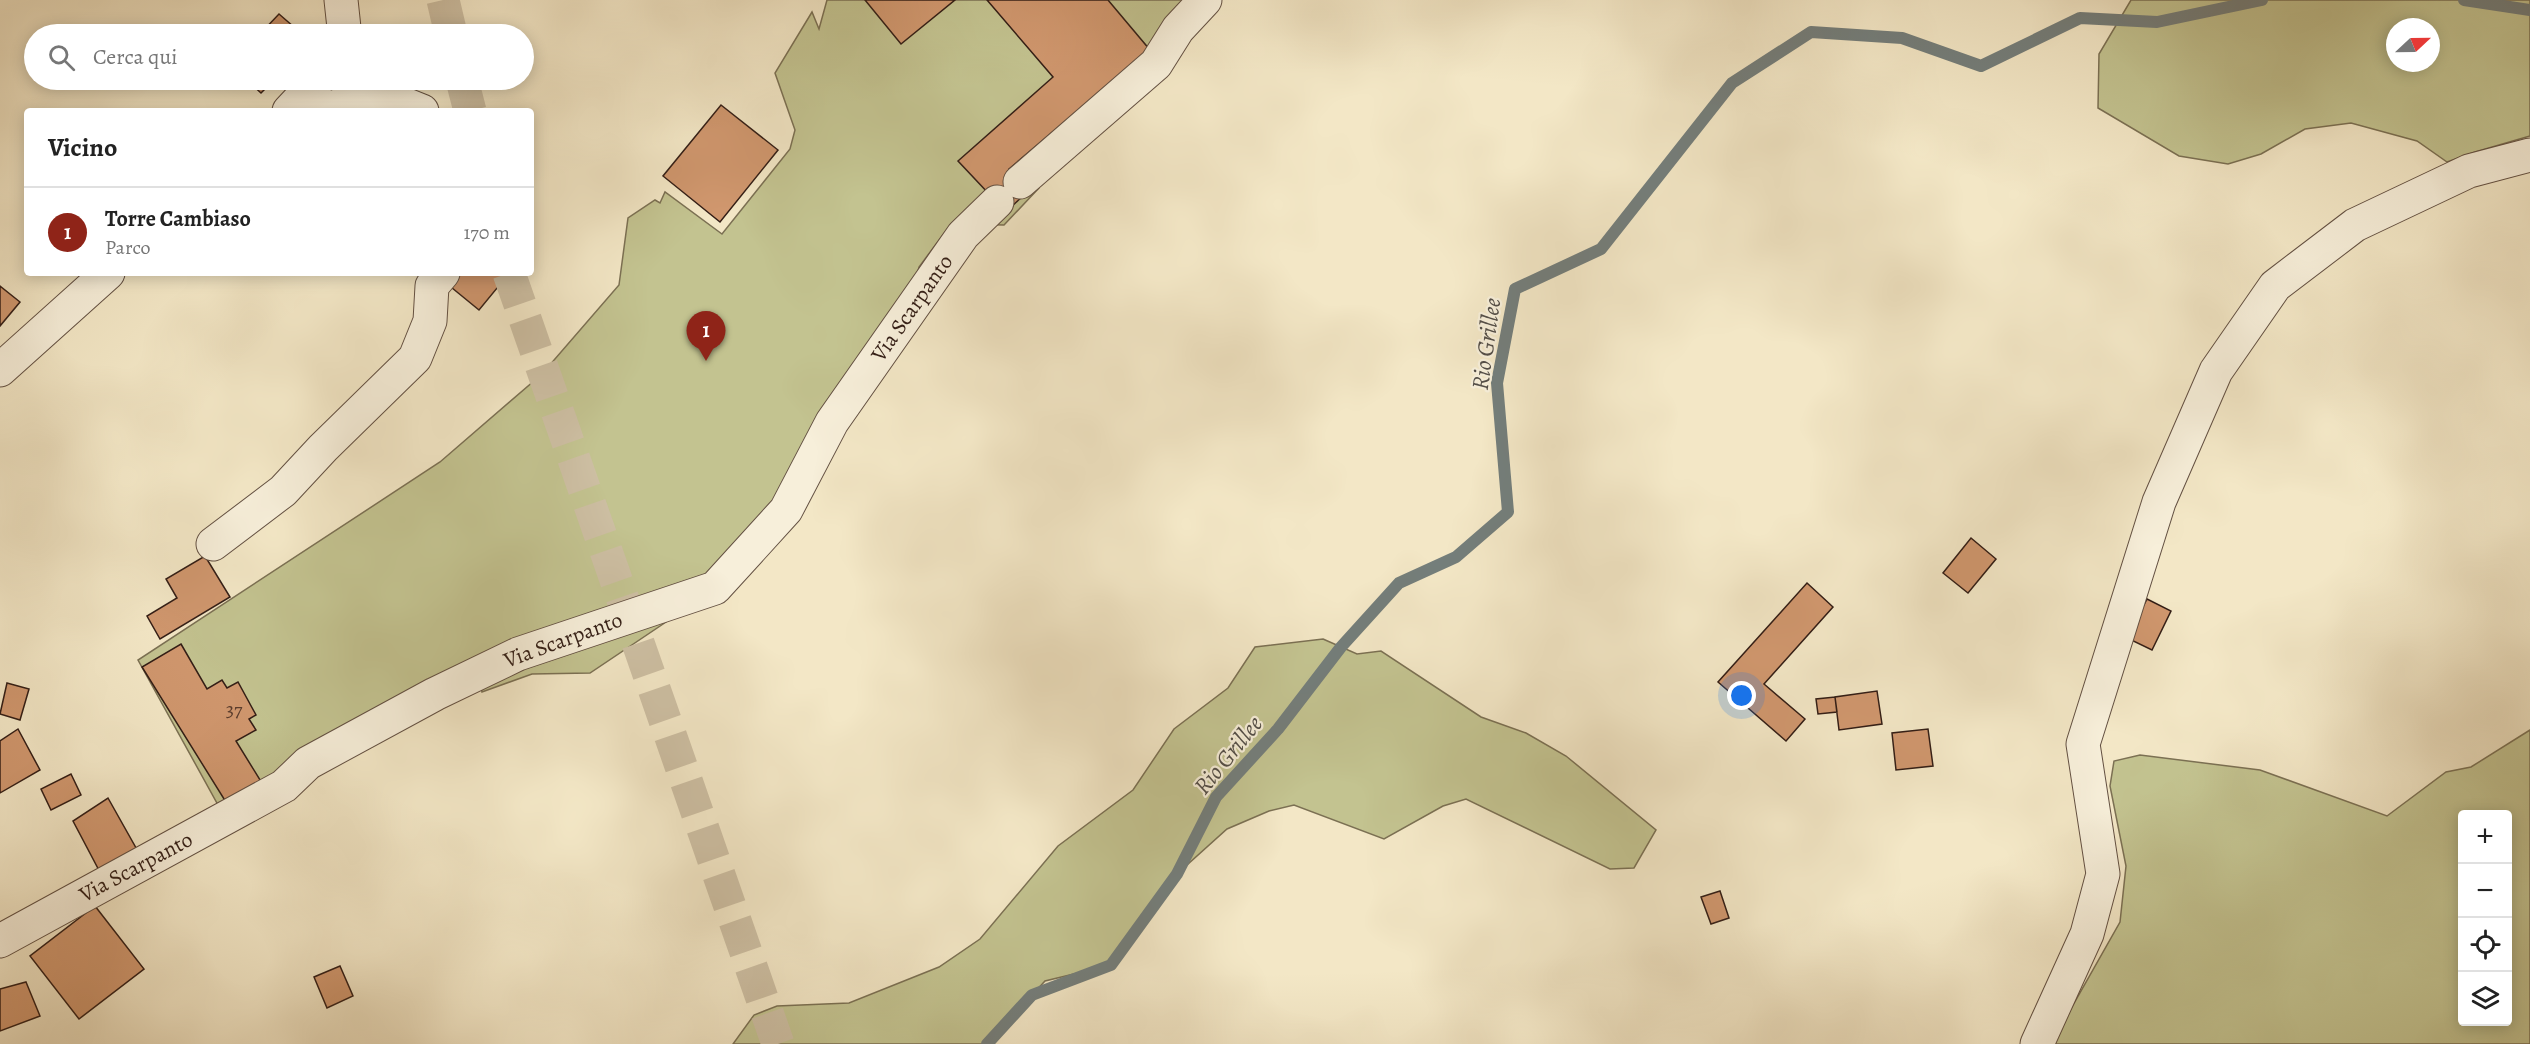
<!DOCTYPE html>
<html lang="it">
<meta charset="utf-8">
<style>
body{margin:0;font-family:Alegreya,serif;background:#f6f6f6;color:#222}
.controls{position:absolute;right:18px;bottom:18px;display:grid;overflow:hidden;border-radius:6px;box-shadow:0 3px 15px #0003}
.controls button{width:54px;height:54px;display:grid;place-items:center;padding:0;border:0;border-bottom:2px solid #e0e0e0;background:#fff;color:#222;font:30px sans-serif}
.compass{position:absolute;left:2386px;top:18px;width:54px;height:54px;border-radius:50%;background:#fff;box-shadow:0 3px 15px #0003;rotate:68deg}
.you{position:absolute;left:1742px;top:696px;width:21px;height:21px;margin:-15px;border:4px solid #fff;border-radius:50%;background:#1a73e8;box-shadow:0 0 0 9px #1a73e833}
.badge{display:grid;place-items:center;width:39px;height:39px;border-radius:50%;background:#8f2418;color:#fff;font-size:20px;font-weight:700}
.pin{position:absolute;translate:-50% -50px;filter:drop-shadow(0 2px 3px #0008)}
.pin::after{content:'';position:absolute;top:32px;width:21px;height:18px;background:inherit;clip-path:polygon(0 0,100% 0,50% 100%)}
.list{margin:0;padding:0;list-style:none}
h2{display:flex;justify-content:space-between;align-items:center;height:78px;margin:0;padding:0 24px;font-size:26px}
h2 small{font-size:20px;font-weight:400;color:#767676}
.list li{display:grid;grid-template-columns:39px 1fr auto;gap:18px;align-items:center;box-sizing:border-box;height:90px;padding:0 24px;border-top:2px solid #e0e0e0}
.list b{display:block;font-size:22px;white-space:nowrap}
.list p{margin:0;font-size:20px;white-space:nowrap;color:#767676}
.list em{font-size:20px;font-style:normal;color:#767676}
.icon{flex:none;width:33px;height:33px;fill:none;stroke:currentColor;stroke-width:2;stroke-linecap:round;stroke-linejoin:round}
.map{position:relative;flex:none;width:2530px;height:1044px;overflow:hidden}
.search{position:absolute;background:#fff;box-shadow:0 3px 15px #0003;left:24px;top:24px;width:510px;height:66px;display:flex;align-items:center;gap:15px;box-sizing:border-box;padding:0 21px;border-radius:33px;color:#767676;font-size:22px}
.panel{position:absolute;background:#fff;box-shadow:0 3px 15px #0003;left:24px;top:108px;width:510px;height:168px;border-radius:6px}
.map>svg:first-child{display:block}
.green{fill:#c3c390;stroke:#7b7053;stroke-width:1.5;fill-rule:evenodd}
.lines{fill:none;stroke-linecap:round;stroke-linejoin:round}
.stream{stroke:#747e7b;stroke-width:12}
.building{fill:#d0976e;stroke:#331e16;stroke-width:1.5}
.highway-tunnel{stroke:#cdbfa3;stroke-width:33;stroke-dasharray:33 16;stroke-linecap:butt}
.minor-casing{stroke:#635042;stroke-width:35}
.minor{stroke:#f7efda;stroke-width:33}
.labels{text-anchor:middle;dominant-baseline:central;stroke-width:4.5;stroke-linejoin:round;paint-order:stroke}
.number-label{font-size:20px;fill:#5a3c2c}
.street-label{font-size:22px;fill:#331e16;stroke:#f7efda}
.water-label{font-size:24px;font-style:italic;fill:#534e48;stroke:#f7efda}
</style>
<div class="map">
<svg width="2530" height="1044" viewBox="0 0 2530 1044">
<rect width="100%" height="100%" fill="#f3e7c6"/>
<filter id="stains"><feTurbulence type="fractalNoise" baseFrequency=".00333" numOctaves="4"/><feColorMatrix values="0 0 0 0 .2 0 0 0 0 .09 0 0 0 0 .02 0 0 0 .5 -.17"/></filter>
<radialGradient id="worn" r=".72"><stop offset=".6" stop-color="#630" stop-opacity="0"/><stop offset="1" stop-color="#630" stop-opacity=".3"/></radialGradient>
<path class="green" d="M827 0H1195L1037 156 1039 188 1004 225 951 224 919 267 917 275 788 486 675 616 590 673 532 674 482 692 478 673 223 814 138 660 440 462 542 374 619 285 628 218 655 200 660 203 665 192 722 234 790 149 795 130 775 73 812 12 819 29Z
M2131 0H2530V136L2475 152 2447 162 2417 141 2351 123 2305 129 2261 154 2228 164 2179 156 2098 108 2099 54ZM2395 27H2431V63H2395Z
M1323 639 1357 654 1381 651 1481 717 1526 733 1566 756 1656 830 1634 868 1610 869 1466 799 1443 806 1384 839 1294 805 1269 811 1227 829 1177 874 1135 927 1111 965 1045 981 987 1044H733L754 1015 777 1006 849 1003 939 967 980 939 1058 846 1133 790 1174 729 1228 688 1255 647Z
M2530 730V1044H2051L2120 922 2126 866 2110 786 2114 761 2140 755 2260 770 2387 816 2446 772 2471 767ZM2462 814H2508V1022H2462Z"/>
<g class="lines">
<path class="stream" d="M2464 0 2530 10
M987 1044 1032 995 1111 965 1177 874 1216 797 1278 729 1341 647 1399 583 1456 557 1508 512 1497 383 1515 289 1601 249 1732 83 1811 32 1902 38 1981 66 2080 18 2157 22 2262 0"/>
</g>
<path class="building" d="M865 0H955L901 44Z
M987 0H1108L1150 50 1009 169 1028 191 1006 212 958 161 1053 77Z
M279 14 302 34H260Z
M247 80H274L261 93Z
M721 105 778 150 720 222 663 176Z
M455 273H503L507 276 479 310 446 283Z
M0 286 20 302 0 326Z
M1971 538 1996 559 1968 593 1943 573Z
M205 556 230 597 160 639 147 616 177 598 166 579Z
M1807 583 1833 607 1764 684 1805 719 1786 741 1718 682Z
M2147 599 2171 611 2152 650 2127 638Z
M181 644 207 689 222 680 227 688 238 682 256 715 249 719 256 730 236 741 265 788 229 807 142 667Z
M7 683 29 689 20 720 0 714Z
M1877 691 1882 724 1839 730 1835 697Z
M1835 697 1837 712 1818 714 1816 699Z
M18 729 40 770 0 793V741Z
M1928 729 1933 766 1896 770 1892 733Z
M71 774 81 795 51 810 41 789Z
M108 798 140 855 102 876 73 821Z
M1720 891 1729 918 1711 924 1701 897Z
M95 906 144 969 79 1019 30 956Z
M340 966 353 996 327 1008 314 977Z
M26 982 40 1016 0 1031V989Z"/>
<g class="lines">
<path class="highway-tunnel" d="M443 0 451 34
M462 80 470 111
M509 273 778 1044"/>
<g class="minor-casing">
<path id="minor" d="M341 34 344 28 341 0
M289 111 318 80
M321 111C361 98 382 93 422 111
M1020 182 1156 64 1178 29 1205 0
M0 370 108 273
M213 544 283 491 323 448 415 358 430 321 432 286 443 273
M0 941 284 786 308 763 435 694 518 654 715 588 786 510 832 422 963 235 997 202
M2037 1044 2087 934 2103 874 2083 744 2159 502 2216 371 2275 286 2355 225 2469 171 2530 155"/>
</g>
<use href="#minor" class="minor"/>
</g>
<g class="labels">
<g class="number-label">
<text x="234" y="709">37</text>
</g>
<g class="street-label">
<text transform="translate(912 308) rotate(-55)">Via Scarpanto</text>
<text transform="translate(563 640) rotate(-20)">Via Scarpanto</text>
<text transform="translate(136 867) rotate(-28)">Via Scarpanto</text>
</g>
<g class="water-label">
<text transform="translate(1486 344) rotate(-82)">Rio Grillee</text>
<text transform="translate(1228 755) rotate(-51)">Rio Grillee</text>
</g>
</g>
<rect width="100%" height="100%" filter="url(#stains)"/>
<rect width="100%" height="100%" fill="url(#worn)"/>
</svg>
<div class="controls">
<button>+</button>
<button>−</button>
<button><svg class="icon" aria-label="locate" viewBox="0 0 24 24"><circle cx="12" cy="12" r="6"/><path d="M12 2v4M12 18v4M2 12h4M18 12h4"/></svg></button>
<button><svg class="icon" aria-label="layers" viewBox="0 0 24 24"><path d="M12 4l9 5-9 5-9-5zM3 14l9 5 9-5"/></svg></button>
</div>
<svg class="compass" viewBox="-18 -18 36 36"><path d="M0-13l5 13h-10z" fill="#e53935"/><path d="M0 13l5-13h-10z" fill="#767676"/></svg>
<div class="you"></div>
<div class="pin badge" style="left:706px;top:361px">1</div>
<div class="search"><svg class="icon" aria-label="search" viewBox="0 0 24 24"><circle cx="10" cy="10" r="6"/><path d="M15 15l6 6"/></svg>Cerca qui</div>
<section class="panel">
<h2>Vicino<small></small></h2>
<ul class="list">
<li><span class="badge">1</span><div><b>Torre Cambiaso</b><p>Parco</p></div><em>170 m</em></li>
</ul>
</section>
</div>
